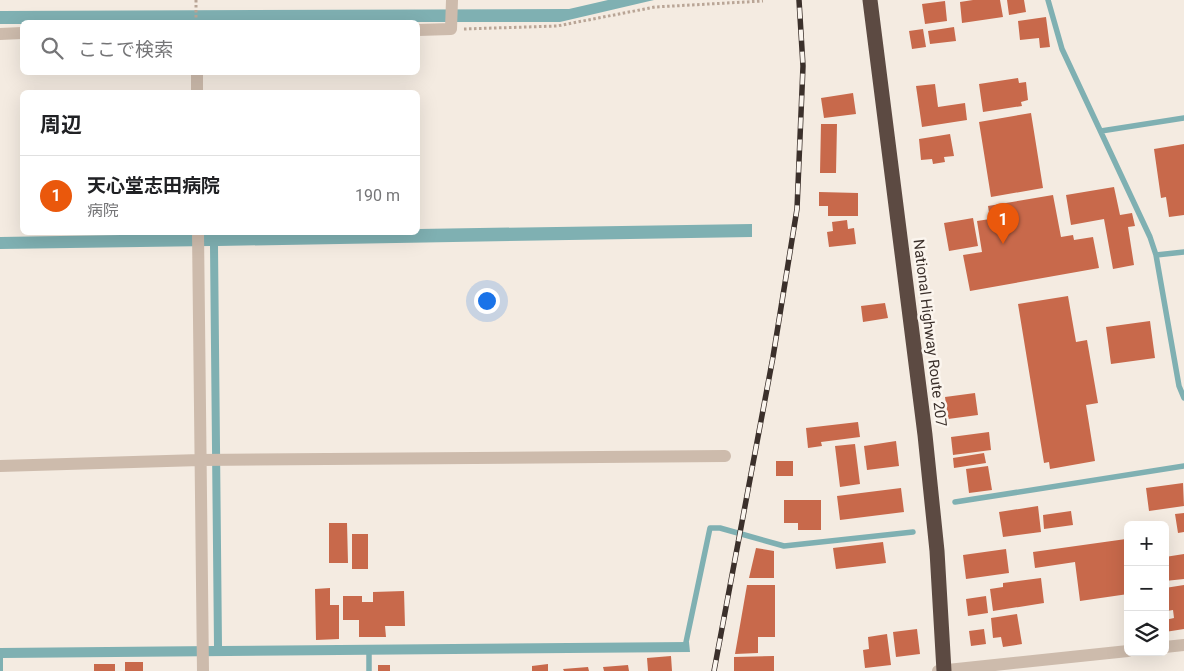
<!DOCTYPE html>
<html lang="ja">
<meta charset="utf-8">
<style>
body{margin:0;font-family:Roboto,"Noto Sans JP",sans-serif;background:#f2f2f2;color:#202124}
.controls{position:absolute;right:15px;bottom:15px;display:grid;overflow:hidden;border-radius:8px;box-shadow:0 5px 20px #0002}
.controls button{width:45px;height:45px;display:grid;place-items:center;padding:0;border:0;border-bottom:1px solid #e0e0e0;background:#fff;color:#202124;font:25px sans-serif}
.you{position:absolute;left:486px;top:300px;width:18px;height:18px;margin:-12px;border:4px solid #fff;border-radius:50%;background:#1a73e8;box-shadow:0 0 0 8px #1a73e833}
.badge{display:grid;place-items:center;width:32px;height:32px;border-radius:50%;background:#ea580c;color:#fff;font-size:16px;font-weight:700}
.pin{position:absolute;translate:-50% -41px;filter:drop-shadow(0 1px 2px #0008)}
.pin::after{content:'';position:absolute;top:26px;width:18px;height:15px;background:inherit;clip-path:polygon(0 0,100% 0,50% 100%)}
.list{margin:0;padding:0;list-style:none}
h2{display:flex;justify-content:space-between;align-items:center;height:65px;margin:0;padding:0 20px;font-size:21px}
h2 small{font-size:16px;font-weight:400;color:#757577}
.list li{display:grid;grid-template-columns:32px 1fr auto;gap:15px;align-items:center;box-sizing:border-box;height:80px;padding:0 20px;border-top:1px solid #e0e0e0}
.list b{display:block;font-size:19px;white-space:nowrap}
.list p{margin:0;font-size:16px;white-space:nowrap;color:#757577}
.list em{font-size:16px;font-style:normal;color:#757577}
.icon{flex:none;width:28px;height:28px;fill:none;stroke:currentColor;stroke-width:2;stroke-linecap:round;stroke-linejoin:round}
.map{position:relative;flex:none;width:1184px;height:671px;overflow:hidden}
.search{position:absolute;background:#fff;box-shadow:0 5px 20px #0002;left:20px;top:20px;width:400px;height:55px;display:flex;align-items:center;gap:12px;box-sizing:border-box;padding:0 18px;border-radius:8px;color:#757577;font-size:19px}
.panel{position:absolute;background:#fff;box-shadow:0 5px 20px #0002;left:20px;top:90px;width:400px;height:145px;border-radius:8px}
.map>svg:first-child{display:block}
.water{fill:#7fb0b2}
.lines{fill:none;stroke-linecap:round;stroke-linejoin:round}
.stream{stroke:#7fb0b2;stroke-width:5.5}
.building{fill:#c8694b}
.path{stroke:#b9a596;stroke-width:3;stroke-dasharray:2.5 2.5;stroke-linecap:butt}
.minor{stroke:#cdbbac;stroke-width:12}
.highway{stroke:#5c4a42;stroke-width:15}
.rail-casing{stroke:#3b302b;stroke-width:5.5}
.rail{stroke:#fbf5ee;stroke-width:4;stroke-dasharray:11;stroke-linecap:butt}
.labels{text-anchor:middle;dominant-baseline:central;stroke-width:5;stroke-linejoin:round;paint-order:stroke}
.street-label{font-size:15px;fill:#3b302b;stroke:#fbf5ee}
</style>
<div class="map">
<svg width="1184" height="671" viewBox="0 0 1184 671">
<rect width="100%" height="100%" fill="#f4ebe1"/>
<path class="water" d="M608 0H654L560 22H22V24H0V11L569 9Z
M752 224V237L218 246 222 646 689 642 690 652 3 658V671H0V648L214 646 210 246 0 249V237L242 233 418 232V229Z"/>
<g class="lines">
<path class="stream" d="M1048 0 1062 49 1150 237 1156 255 1179 386 1184 398
M1101 131 1184 118
M1156 255 1184 252
M955 502 1184 466
M683 647H685L710 528H720L784 546 913 532
M369 671V650"/>
</g>
<path class="building" d="M973 0H1000L1003 17 962 23 960 2Z
M1007 0H1024L1026 12 1009 15Z
M945 1 947 21 925 24 922 4Z
M1046 17 1050 47 1040 48 1039 38 1020 40 1018 21Z
M954 27 956 41 930 44 928 31Z
M923 29 926 47 912 49 909 31Z
M1018 78 1019 83 1026 82 1028 100 1021 102 1022 106 983 112 979 84Z
M935 84 938 107 965 103 967 120 922 127 916 86Z
M853 93 856 114 824 118 821 98Z
M1031 113 1043 188 991 197 979 122Z
M821 124H837L836 173H820Z
M950 134 954 156 944 157 945 162 933 164 932 159 921 160 919 139Z
M1184 144V215L1169 217 1166 197 1161 198 1154 149Z
M1114 187 1120 215 1132 213 1135 226 1128 227 1134 265 1113 269 1104 219 1071 225 1066 195Z
M819 192 858 193V216H828V206H819Z
M1053 195 1061 237 1073 235 1074 240 1093 237 1099 268 970 291 963 255 982 252 977 221 990 219 988 206Z
M973 218 978 246 949 251 944 223Z
M847 220 848 229 854 228 856 244 829 247 827 232 833 231 832 222Z
M1068 296 1076 342 1087 340 1098 403 1086 405 1095 461 1050 469 1049 462 1044 463 1018 304Z
M885 303 888 318 863 322 861 306Z
M1150 321 1155 358 1111 364 1106 327Z
M975 393 978 415 948 419 945 397Z
M858 422 860 437 821 442 822 446 808 448 806 428Z
M989 432 991 450 953 455 951 437Z
M896 441 899 466 867 470 864 446Z
M855 444 860 484 840 487 835 446Z
M984 453 986 463 954 468 953 458Z
M776 461H793V476H776Z
M988 466 992 490 969 493 966 469Z
M1183 483 1184 506 1149 511 1146 488Z
M901 488 904 512 840 520 837 496Z
M784 500H821V530H798V523H784Z
M1038 506 1041 532 1003 537 999 512Z
M1071 511 1073 525 1044 529 1043 515Z
M1184 513V532L1178 533 1175 514Z
M329 523H347L348 563H329Z
M352 534H368V569H352Z
M1126 539 1128 551V594L1080 601 1075 562 1035 568 1033 552Z
M883 542 886 563 836 569 833 548Z
M756 548 774 551V578H749Z
M1006 549 1009 573 966 579 963 555Z
M1184 554V579L1165 581V557Z
M1041 578 1044 603 993 611 990 589 1003 587V583Z
M747 585H775V637H758V653L735 654Z
M1184 585V629L1165 632V620L1174 618 1173 610 1167 611 1165 588Z
M330 588V605H339V639L316 640 315 589Z
M404 591 405 626H385L386 637H359V620H343V596H362V602H373V592Z
M986 596 988 613 968 616 966 599Z
M1017 614 1022 644 1003 647 1001 637 993 638 991 618Z
M917 629 920 654 896 657 893 632Z
M984 629 986 644 971 646 969 631Z
M887 634 891 665 865 668 863 650 869 649 868 637Z
M671 656 672 671H648L647 658Z
M774 656V671H734V657Z
M125 662H143V671H125Z
M94 664H115V671H94Z
M548 664V671H532V666Z
M378 665H390V671H378Z
M628 665 629 671H604L603 667Z
M588 667 589 671H564L563 669Z"/>
<g class="lines">
<path class="path" d="M196 0V22
M464 29 557 26 655 7 763 1"/>
<path class="minor" d="M418 30 451 29 452 0
M0 34 22 33
M197 72V92
M198 232 203 671
M0 466 200 460 725 456
M1165 647 1184 645
M938 671 1128 651"/>
<path class="highway" d="M870 0 925 435 937 551 944 671"/>
<g class="rail-casing">
<path id="rail" d="M714 671 773 357 797 209 803 66 799 0"/>
</g>
<use href="#rail" class="rail"/>
</g>
<g class="labels">
<g class="street-label">
<text transform="translate(930 333) rotate(83)">National Highway Route 207</text>
</g>
</g>
</svg>
<div class="controls">
<button>+</button>
<button>−</button>
<button><svg class="icon" aria-label="layers" viewBox="0 0 24 24"><path d="M12 4l9 5-9 5-9-5zM3 14l9 5 9-5"/></svg></button>
</div>
<div class="you"></div>
<div class="pin badge" style="left:1003px;top:244px">1</div>
<div class="search"><svg class="icon" aria-label="search" viewBox="0 0 24 24"><circle cx="10" cy="10" r="6"/><path d="M15 15l6 6"/></svg>ここで検索</div>
<section class="panel">
<h2>周辺<small></small></h2>
<ul class="list">
<li><span class="badge">1</span><div><b>天心堂志田病院</b><p>病院</p></div><em>190 m</em></li>
</ul>
</section>
</div>
